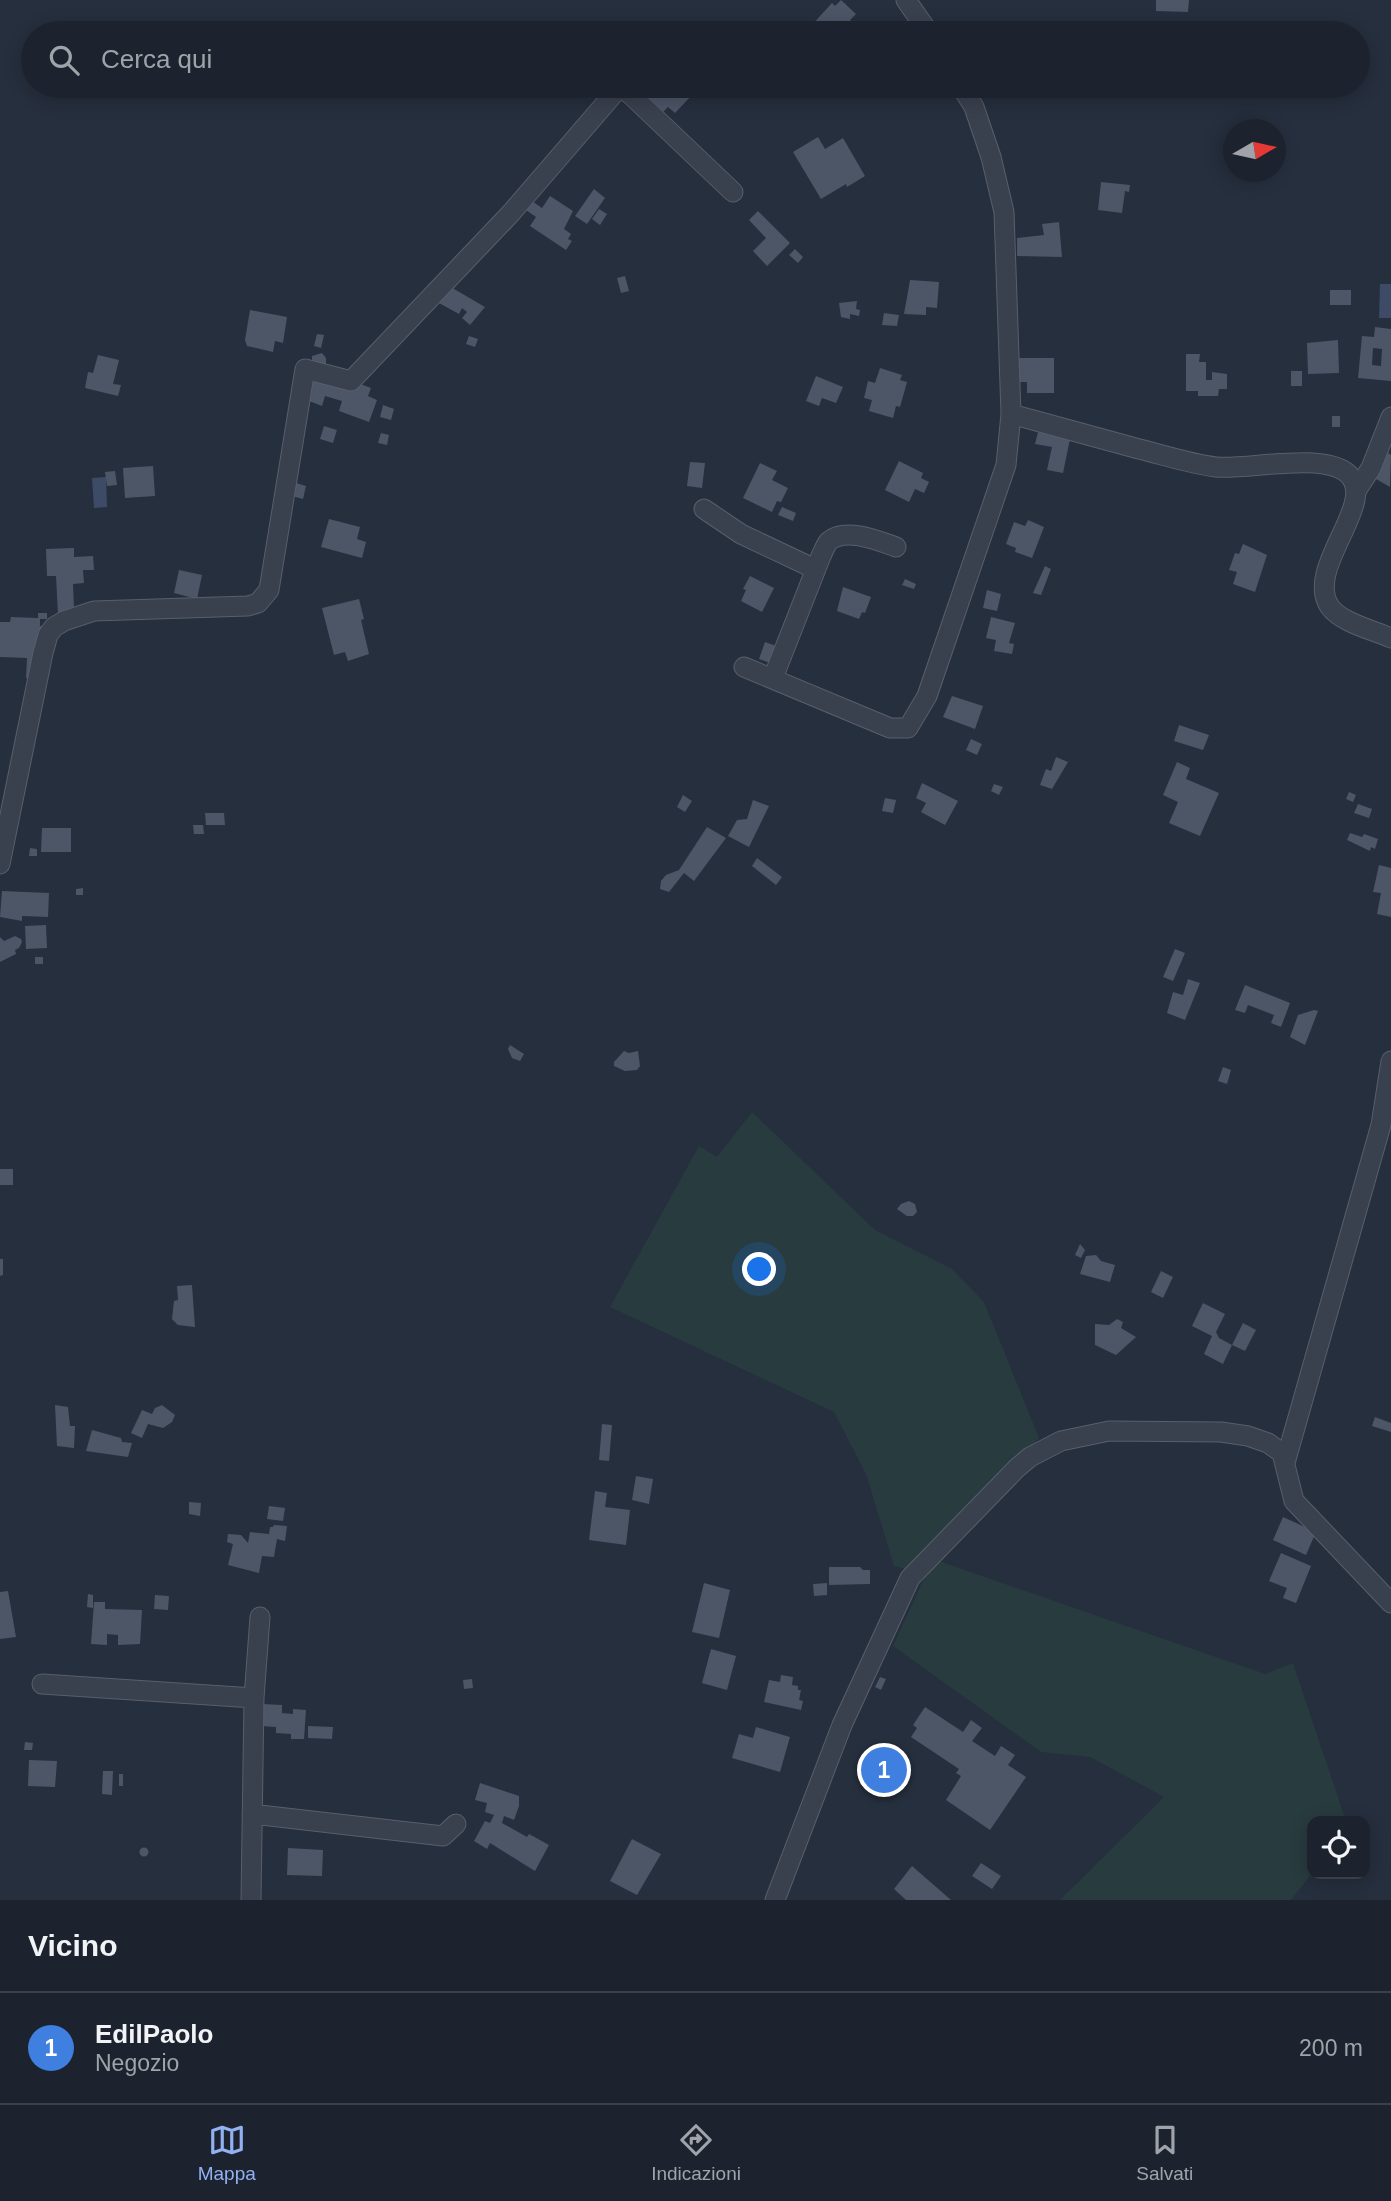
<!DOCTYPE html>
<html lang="it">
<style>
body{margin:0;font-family:Arial,sans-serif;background:#292f3a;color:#f1f3f6}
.controls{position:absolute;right:21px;bottom:21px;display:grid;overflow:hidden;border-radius:14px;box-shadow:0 4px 18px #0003}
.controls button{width:63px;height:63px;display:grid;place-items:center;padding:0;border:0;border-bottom:2px solid #3a404a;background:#1c232e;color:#f1f3f6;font:35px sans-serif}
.compass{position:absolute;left:1223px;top:119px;width:63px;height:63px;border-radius:50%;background:#1c232e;box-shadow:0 4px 18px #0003;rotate:81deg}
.you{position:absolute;left:760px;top:1270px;width:24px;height:24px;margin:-18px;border:5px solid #fff;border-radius:50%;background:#1a73e8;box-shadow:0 0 0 10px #1a73e833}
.badge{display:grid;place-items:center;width:46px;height:46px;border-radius:50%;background:#92b1f3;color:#fff;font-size:23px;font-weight:700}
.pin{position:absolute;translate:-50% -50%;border:4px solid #fff;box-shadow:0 2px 7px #0006}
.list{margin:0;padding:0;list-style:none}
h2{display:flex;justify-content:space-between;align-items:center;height:91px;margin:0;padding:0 28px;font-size:30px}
h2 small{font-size:23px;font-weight:400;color:#a0a4aa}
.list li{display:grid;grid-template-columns:46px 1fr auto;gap:21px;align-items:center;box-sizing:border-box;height:112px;padding:0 28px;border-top:2px solid #3a404a}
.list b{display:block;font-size:26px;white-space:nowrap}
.list p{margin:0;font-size:23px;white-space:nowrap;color:#a0a4aa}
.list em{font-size:23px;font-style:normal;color:#a0a4aa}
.icon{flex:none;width:38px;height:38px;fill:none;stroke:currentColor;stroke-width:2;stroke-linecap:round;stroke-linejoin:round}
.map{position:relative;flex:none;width:1391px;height:1900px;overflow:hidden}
.search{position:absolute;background:#1c232e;box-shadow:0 4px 18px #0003;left:21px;right:21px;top:21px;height:77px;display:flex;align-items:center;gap:18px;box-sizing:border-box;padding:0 24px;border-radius:38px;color:#a0a4aa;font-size:26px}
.sheet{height:203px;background:#1c232e}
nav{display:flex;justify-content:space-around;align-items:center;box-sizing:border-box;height:98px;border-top:2px solid #3a404a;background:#1c232e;font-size:19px;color:#a0a4aa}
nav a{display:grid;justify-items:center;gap:4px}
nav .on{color:#92b1f3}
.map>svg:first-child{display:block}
.green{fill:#283b3f}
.water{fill:#3d4b66}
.building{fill:#4c5667;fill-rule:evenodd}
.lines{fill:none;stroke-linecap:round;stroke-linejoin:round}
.minor-casing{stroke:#585f6c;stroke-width:21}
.minor{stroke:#3a414e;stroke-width:19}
</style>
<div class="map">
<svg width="1391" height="1900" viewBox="0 0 1391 1900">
<rect width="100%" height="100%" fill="#262f3e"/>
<path class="green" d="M752 1112 875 1230 952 1269 984 1302 1039 1438 909 1570 894 1566 866 1474 834 1412 610 1307 699 1146 717 1157Z
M933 1559 1265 1674 1293 1663 1346 1821H1312V1873L1291 1900H1060L1164 1797 1090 1757 1041 1752 893 1646Z"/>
<path class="water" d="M1380 284H1391V318H1379Z
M106 477 107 507 94 508 92 478Z"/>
<path class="building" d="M841 0 856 14 850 20 854 24 846 33H816L809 28 832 3 835 6Z
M1156 0H1189L1188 12 1156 11Z
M656 86H683L693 94 675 113 668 107 663 112 646 97Z
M1090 86H1123L1122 94 1090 93Z
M818 137 825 149 843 138 865 176 847 187 846 184 821 199 793 152Z
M1101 182 1130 185 1129 192 1125 191 1122 213 1098 210Z
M594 189 605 198 587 224 575 216Z
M550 196 573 211 564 229 571 234 568 239 572 241 566 250 530 226 536 217 523 208 529 199 542 208Z
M599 209 607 214 600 225 592 219Z
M758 211 790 243 767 266 753 251 766 238 749 220Z
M1059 222 1062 257 1017 256V238L1044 235 1042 224Z
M795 249 803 257 798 263 789 255Z
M625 276 629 291 621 293 617 278Z
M910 280 939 282 937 308 926 307V315L904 314Z
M449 286 485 307 470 325 462 318 467 312 462 308 459 314 439 303Z
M1330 290H1351V305H1330Z
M857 301 856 309 860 310 859 316 850 314V319L841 317 839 303Z
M250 310 287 317 283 343 275 341 273 352 247 346 245 340Z
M884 313 899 315 897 326 882 325Z
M1375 327 1391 329V381L1358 378 1362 336 1374 337ZM1373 348 1382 349 1381 366 1372 365Z
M317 334 324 335 321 348 314 346Z
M469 336 478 339 475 347 466 344Z
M1338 340 1339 373 1308 374 1307 343Z
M322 353 326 358V364L312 363V356Z
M1186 354H1200L1199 362H1206V380H1212V372L1227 374V389H1219L1218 396H1198V391H1186Z
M98 355 119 360 113 384 121 385 118 396 85 388 88 372 93 373Z
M1019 358H1054V393H1027V382H1019Z
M880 368 902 375 900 380 907 382 900 407 896 406 893 418 869 411 872 400 864 398 868 381 875 383Z
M1291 371H1302V386H1291Z
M313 374 356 389 358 383 371 388 368 396 377 400 369 422 339 411 342 401 325 396 322 406 309 401Z
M816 376 843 387 836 403 822 398 819 406 806 401Z
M383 405 394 409 391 420 380 417Z
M1332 416H1340V427H1332Z
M324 426 337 430 333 443 320 439Z
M1038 432 1070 439 1063 473 1047 470 1052 447 1035 444Z
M381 433 389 435 387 445 378 443Z
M1388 453 1391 455 1390 487 1376 479Z
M899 461 923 473 921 478 929 482 924 493 915 489 909 502 885 490Z
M690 462 705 463 702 488 687 486Z
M760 463 777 471 772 480 788 488 781 502 777 501 772 512 743 498Z
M153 466 155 496 125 498 123 468Z
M115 471 117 485 107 486 105 472Z
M296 483 306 486 303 499 292 496Z
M782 507 796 513 793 521 778 515Z
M329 519 360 527 357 539 366 542 362 558 321 547Z
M1028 520 1044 527 1032 558 1015 552 1016 548 1006 544 1014 522 1025 526Z
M1243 544 1267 555 1255 592 1233 584 1237 572 1229 570 1235 553 1239 554Z
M74 548V557L93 556 94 570H83L84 583 73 584 74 609 58 614 56 576H47L46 549Z
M1045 566 1051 569 1041 595 1033 593Z
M179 570 202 575 197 599 174 593Z
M750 576 774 588 762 612 741 601 746 590 743 589Z
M905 579 916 584 914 589 902 585Z
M843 587 871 597 865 613 862 612 859 619 837 611Z
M987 590 1001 594 997 611 983 608Z
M359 599 364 619 361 620 369 654 348 661 345 652 334 655 322 608Z
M38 613H47V619H40V626L46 627 37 678H26L27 658 0 657V622H10L11 617 38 618Z
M991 617 1015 623 1009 643 1014 644 1012 654 994 651 996 640 986 638Z
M765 642 779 647 773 664 759 659Z
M952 696 983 706 975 729 943 717Z
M1179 725 1209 735 1203 750 1174 741Z
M971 739 982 744 977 755 966 750Z
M1056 757 1068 762 1052 789 1040 785 1046 769 1051 771Z
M1177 762 1190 768 1186 779 1219 793 1200 836 1169 823 1178 802 1163 795Z
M922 783 958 801 945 825 921 812 926 803 916 798Z
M994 784 1003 787 999 795 991 791Z
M1349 792 1356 795 1353 802 1346 799Z
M683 795 692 801 685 812 677 807Z
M885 798 896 800 893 813 882 811Z
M753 800 769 806 749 847 728 836 737 820 747 819Z
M1358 804 1372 809 1369 818 1354 813Z
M205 813H224L225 825H206Z
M193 825H203L204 834H194Z
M707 827 726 838 694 881 684 873 669 892 660 889 661 881 666 875 679 870Z
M42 828H71V852H41Z
M1350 833 1362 837 1364 834 1378 839 1375 849 1371 847 1370 851 1347 840Z
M30 848 37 849V856H29Z
M757 858 782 877 776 885 752 866Z
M1379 865 1391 868V917L1377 914 1381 893 1373 892Z
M83 888V895H76V889Z
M2 891 49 893 48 917 22 916V921L0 917Z
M46 925 47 948 26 949 25 926Z
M15 936 21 939 22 942 19 948 15 950 16 954 0 962V937L4 941Z
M1175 949 1185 953 1173 981 1163 977Z
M35 957H43V964H35Z
M1188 979 1200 983 1185 1020 1167 1013 1173 992 1183 995Z
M1245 985 1290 1003 1281 1027 1271 1023 1274 1015 1248 1005 1245 1013 1235 1010Z
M1314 1010 1318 1011 1305 1045 1290 1037 1298 1015Z
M510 1045 524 1054 520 1061 512 1058 508 1049Z
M624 1051 629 1053 638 1051 640 1066 637 1070 625 1071 614 1066V1062Z
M1223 1067 1231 1070 1227 1084 1218 1081Z
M0 1169H13V1185H0Z
M909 1201 915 1204 917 1212 913 1216H907L897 1209 901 1204Z
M1080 1244 1085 1250 1081 1258 1075 1255Z
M1096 1255 1101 1261 1115 1265 1110 1282 1080 1274 1086 1256Z
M0 1259H3V1275L0 1276Z
M1161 1271 1173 1277 1163 1298 1151 1292Z
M192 1285 195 1327 178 1325 172 1319 174 1301 178 1300 177 1286Z
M1203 1303 1225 1314 1216 1332 1219 1338 1232 1345 1223 1364 1204 1354 1212 1336 1192 1326Z
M1117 1319 1123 1322 1121 1328 1136 1337 1116 1355 1095 1345V1324L1109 1325Z
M1243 1323 1256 1330 1245 1351 1232 1345Z
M55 1405 68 1407 70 1426H75L74 1448 57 1446Z
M162 1405 175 1415 172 1422 163 1428 148 1424 142 1438 131 1433 142 1410 152 1414 155 1408Z
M1375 1417 1391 1423V1432L1372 1426Z
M602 1424 612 1425 609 1461 599 1460Z
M92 1430 121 1438 122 1442 132 1443 128 1457 86 1451Z
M636 1476 653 1479 649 1504 632 1500Z
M595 1491 607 1493 605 1507 630 1510 626 1545 589 1540Z
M189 1502 201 1503 200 1516 189 1514Z
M269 1506 285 1508 283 1521 267 1519Z
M1283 1517 1316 1532 1306 1555 1273 1540Z
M274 1525 287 1526 285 1541 277 1539 274 1557 262 1556 259 1573 228 1565 233 1544 227 1542 228 1534 241 1535 248 1543 250 1532 269 1534 270 1527H273Z
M1281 1553 1311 1566 1296 1603 1283 1598 1287 1588 1269 1581Z
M829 1567H860L863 1570H870V1584L829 1585Z
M704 1583 730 1590 719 1638 692 1632Z
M827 1583V1595L814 1596 813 1584Z
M8 1591 16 1637 0 1639V1592Z
M88 1594 93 1595V1608L87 1607Z
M155 1595 169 1596 168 1610 154 1609Z
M94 1602H105V1609L142 1610 140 1644 118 1645V1635L107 1634V1645L91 1644Z
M711 1649 736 1656 727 1690 702 1683Z
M781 1675 793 1677 792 1685 798 1686V1690H801L799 1700 803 1701 801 1710 764 1702 769 1680 780 1682Z
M880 1677 886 1679 881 1690 875 1687Z
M472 1679 473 1688 464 1689 463 1680Z
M262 1704 282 1705V1713L293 1714V1709L306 1710 304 1739H291V1734L276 1733V1727L261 1726Z
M925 1707 963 1732 971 1720 982 1728 972 1741 995 1756 1001 1746 1015 1755 1008 1765 1026 1777 990 1830 946 1800 961 1776 956 1773 959 1769 911 1737 917 1728 913 1725Z
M308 1726 333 1727 332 1739 308 1738Z
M756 1727 790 1737 780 1772 732 1758 739 1734 753 1738Z
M25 1742 33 1743 32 1750H24Z
M29 1760 57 1761 55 1787 28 1786Z
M103 1771H113L112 1795 102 1794Z
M119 1774H123V1786H119Z
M480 1783 519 1796V1806L514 1820 504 1816 502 1823 527 1837 529 1834 549 1845 535 1871 490 1843 487 1849 474 1841 485 1821 490 1823 494 1815 485 1812 487 1803 475 1800Z
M632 1839 661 1854 637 1895 610 1881Z
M139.5 1852a4.5 4.5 0 1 1 9 0a4.5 4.5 0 1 1-9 0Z
M288 1848 323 1850 322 1876 287 1875Z
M981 1863 1001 1876 992 1889 972 1876Z
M912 1866 951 1900H906L894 1889Z"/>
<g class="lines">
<g class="minor-casing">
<path id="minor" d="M906 0 929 33
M1011 414C1054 426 1096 437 1139 449 1164 455 1190 464 1216 467 1248 470 1321 452 1347 473 1381 501 1303 568 1330 607 1342 623 1373 630 1391 638
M1356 491 1371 468 1391 417
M704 509 741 534 815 569
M744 667 890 728H908L927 696 1006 465 1011 414 1004 212 991 157 974 107 961 86
M773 678 821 556C823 552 826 544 829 541 846 527 879 541 896 547
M0 864 43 653 48 635 54 627 64 621 94 611 248 606 258 603 269 590 305 369 351 381 511 213 617 90 626 91 632 96 733 192
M1285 1463 1381 1125 1391 1061
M42 1684 254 1698
M252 1814 443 1836 456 1824
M251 1900 254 1698 260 1617
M775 1900 842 1725 910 1578 1017 1468 1030 1457 1061 1441 1109 1431 1221 1432 1248 1436 1268 1443 1282 1453 1294 1501 1391 1603"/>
</g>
<use href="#minor" class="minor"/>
</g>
</svg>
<div class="controls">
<button><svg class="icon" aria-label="locate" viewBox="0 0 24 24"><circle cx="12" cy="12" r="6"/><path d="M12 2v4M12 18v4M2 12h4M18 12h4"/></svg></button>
</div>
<svg class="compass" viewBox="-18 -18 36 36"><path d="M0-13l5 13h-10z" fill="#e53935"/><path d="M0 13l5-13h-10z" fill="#a0a4aa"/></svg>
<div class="you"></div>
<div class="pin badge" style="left:884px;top:1770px;background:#3f7fe0">1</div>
<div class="search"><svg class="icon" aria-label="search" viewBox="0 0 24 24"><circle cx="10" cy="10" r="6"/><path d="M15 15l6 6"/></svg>Cerca qui</div>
</div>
<section class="sheet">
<h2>Vicino<small></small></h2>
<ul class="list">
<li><span class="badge" style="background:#3f7fe0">1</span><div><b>EdilPaolo</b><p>Negozio</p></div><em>200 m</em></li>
</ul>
</section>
<nav>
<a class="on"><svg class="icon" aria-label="map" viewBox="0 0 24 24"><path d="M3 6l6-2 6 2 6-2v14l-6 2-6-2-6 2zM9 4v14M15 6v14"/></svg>Mappa</a>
<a><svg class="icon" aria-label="directions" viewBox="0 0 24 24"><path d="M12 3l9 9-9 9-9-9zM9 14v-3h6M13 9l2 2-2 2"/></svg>Indicazioni</a>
<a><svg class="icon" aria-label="saved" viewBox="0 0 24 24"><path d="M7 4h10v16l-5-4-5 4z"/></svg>Salvati</a>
</nav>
